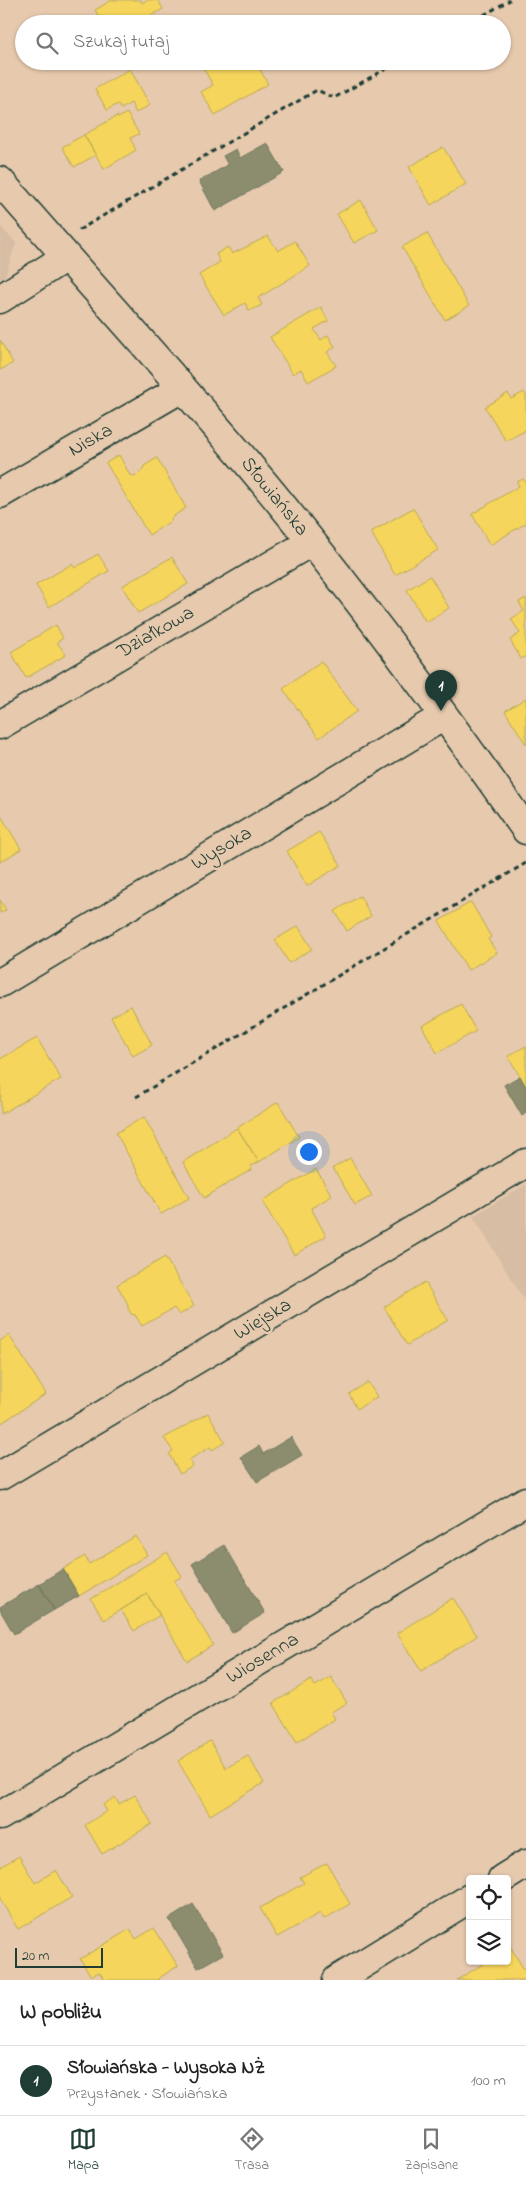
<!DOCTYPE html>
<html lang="pl">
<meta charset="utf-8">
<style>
body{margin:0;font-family:"Indie Flower",sans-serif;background:#f6f6f6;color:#222}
.controls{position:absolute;right:15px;bottom:15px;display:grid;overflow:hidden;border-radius:5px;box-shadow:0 1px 4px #0004}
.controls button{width:45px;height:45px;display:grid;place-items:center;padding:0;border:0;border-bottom:1px solid #e0e0e0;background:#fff;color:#222;font:25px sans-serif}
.scale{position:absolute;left:15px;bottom:12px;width:88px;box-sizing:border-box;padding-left:5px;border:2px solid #1f3d34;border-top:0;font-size:14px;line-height:18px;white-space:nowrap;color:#1f3d34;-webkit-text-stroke:4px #e7caae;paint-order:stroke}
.you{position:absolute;left:308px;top:1151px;width:18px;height:18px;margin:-12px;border:4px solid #fff;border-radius:50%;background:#1a73e8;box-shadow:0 0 0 8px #1a73e833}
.badge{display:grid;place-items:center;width:32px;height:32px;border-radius:50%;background:#1f3d34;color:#fff;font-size:16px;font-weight:700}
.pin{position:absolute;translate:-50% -41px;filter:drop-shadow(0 1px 2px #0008)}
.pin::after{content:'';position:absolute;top:26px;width:18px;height:15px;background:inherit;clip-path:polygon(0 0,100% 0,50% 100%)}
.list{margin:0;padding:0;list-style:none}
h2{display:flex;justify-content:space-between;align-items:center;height:65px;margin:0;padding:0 20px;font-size:21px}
h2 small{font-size:16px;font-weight:400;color:#767676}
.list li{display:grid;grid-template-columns:32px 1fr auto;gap:15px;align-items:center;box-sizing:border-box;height:70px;padding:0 20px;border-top:1px solid #e0e0e0}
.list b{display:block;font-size:19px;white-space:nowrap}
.list p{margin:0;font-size:16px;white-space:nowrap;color:#767676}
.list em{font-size:16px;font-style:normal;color:#767676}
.icon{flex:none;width:28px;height:28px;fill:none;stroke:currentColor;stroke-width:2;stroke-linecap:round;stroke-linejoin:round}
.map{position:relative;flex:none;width:526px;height:1980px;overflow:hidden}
.search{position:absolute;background:#fff;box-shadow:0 1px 4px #0004;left:15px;right:15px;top:15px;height:55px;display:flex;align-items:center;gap:12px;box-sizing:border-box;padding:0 18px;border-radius:28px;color:#767676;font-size:19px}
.sheet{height:135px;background:#fff}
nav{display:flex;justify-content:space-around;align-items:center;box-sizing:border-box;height:70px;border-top:1px solid #e0e0e0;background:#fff;font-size:14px;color:#767676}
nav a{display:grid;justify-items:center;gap:2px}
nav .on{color:#1f3d34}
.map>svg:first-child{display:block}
.built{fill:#d6bda3}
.homes{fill:#f6d55c;stroke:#b6a750}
.industry{fill:#8c8c6e;stroke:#6b745d}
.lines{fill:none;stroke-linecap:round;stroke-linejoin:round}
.minor-casing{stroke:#1f3d34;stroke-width:31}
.path{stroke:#1f3d34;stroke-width:3;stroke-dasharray:5 4;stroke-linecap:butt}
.minor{stroke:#e7caae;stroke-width:28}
.labels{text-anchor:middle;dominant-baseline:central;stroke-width:5;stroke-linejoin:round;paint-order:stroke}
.street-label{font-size:20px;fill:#1f3d34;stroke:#e7caae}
</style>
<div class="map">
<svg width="526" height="1980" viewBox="0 0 526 1980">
<rect width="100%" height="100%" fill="#e7caae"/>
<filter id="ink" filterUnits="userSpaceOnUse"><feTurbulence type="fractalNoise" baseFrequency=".02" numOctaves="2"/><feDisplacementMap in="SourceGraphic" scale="10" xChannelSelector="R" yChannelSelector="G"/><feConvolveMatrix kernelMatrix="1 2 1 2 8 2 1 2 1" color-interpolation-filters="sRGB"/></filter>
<g filter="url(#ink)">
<path class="built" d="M0 226 16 243 4 280 0 283Z
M526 1184V1303L473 1216Z"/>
<path class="homes" d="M112 0H141L142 3 147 0H158L163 9 150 16 155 24H103L95 10Z
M199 61H255L268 84 215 115 201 92 213 85Z
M130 69 150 105 136 113 131 103 121 109 118 104 107 110 95 89Z
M127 113 139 134 130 138 136 150 104 169 84 135 117 116 118 118Z
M84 135 96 155 74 167 62 147Z
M443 147 466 184 431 205 409 167Z
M361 200 378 230 354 243 337 214Z
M427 233 469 306 445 320 402 247Z
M268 236 278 251 295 241 310 266 258 298 262 305 249 311 245 303 224 315 199 275 220 262 216 254 228 247 232 254Z
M321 307 328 321 314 329 321 340 328 335 335 347 327 352 336 366 308 382 301 369 293 374 270 337Z
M0 340 13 363 0 370Z
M524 392 526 395V430L506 441 485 407 508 393 511 399Z
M119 455 130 475 135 476 142 471 144 466 157 458 186 508 172 517 171 521 149 535 106 463Z
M523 479 526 483V523L490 545 472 514 519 486 517 482Z
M413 508 438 550 395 575 371 532Z
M98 554 109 571 49 607 36 585 72 564 75 568Z
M172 557 188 584 138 613 122 586Z
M430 576 449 608 426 622 407 590Z
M526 598V656L521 659 510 640 520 633 511 619 524 611 519 602Z
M56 625 63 638 57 642 66 655 26 678 11 652Z
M321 661 357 711 319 738 283 689Z
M526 698V744L505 711Z
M0 814 21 849 0 862Z
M319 832 341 865 307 886 287 851Z
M360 896 371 916 347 931 335 911Z
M0 900 6 910 0 913Z
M471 902 491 937 488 939 497 953 468 970 439 921Z
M298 926 312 949 289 963 275 940Z
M461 1004 476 1031 437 1053 422 1026Z
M131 1006 152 1045 133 1056 111 1017Z
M37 1038 61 1079 1 1114 0 1059Z
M526 1046V1087L508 1056Z
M278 1102 299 1137 259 1162 237 1128Z
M144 1117 189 1198 161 1214 116 1133Z
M237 1128 259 1162 251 1166 252 1169 204 1198 183 1162Z
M350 1158 372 1196 355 1205 333 1168Z
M316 1169 332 1196 311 1208 326 1236 294 1255 262 1201Z
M165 1257 194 1306 179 1315 174 1308 142 1326 135 1315 131 1314 128 1308V1304L117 1285Z
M425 1282 448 1320 407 1345 384 1307Z
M9 1335 46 1394 0 1424V1341Z
M368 1382 377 1397 357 1409 349 1394Z
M208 1413 225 1442 212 1450 210 1447 189 1460 193 1466 180 1474 169 1454 173 1451 164 1438Z
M136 1536 147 1555 79 1596 63 1569 85 1556 89 1564Z
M167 1552 182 1576 174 1581 213 1645 187 1661 147 1594 104 1620 91 1599Z
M147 1594 160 1615 134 1631 121 1610Z
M453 1598 477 1636 421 1671 397 1633Z
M331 1677 347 1703 331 1712 335 1719 297 1742 273 1703 311 1680 315 1686Z
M210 1741 226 1768 248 1756 264 1783 210 1815 178 1761Z
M135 1795 152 1824 102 1854 85 1825 107 1811 103 1805 115 1797 119 1804Z
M19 1856 35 1883 56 1870 72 1897 18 1929 0 1899V1867Z
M327 1863 350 1904 324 1919 320 1913 277 1937 260 1908 304 1883 300 1877Z
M154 1928 178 1966 159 1978 160 1980H105L99 1972 91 1976 80 1959 130 1929 136 1939Z
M507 1941 526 1973V1980H457L488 1961H507Z"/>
<path class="industry" d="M267 143 284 172 215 211 199 181 228 165 223 156 236 149 240 158Z
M520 1076 526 1087V1113L522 1116 504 1085Z
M291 1437 302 1455 257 1482 241 1457 259 1446 263 1454Z
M224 1545 265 1613 232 1633 192 1564Z
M63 1569 79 1596 54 1610 39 1584Z
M39 1584 54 1610 14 1634 0 1610V1607Z
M193 1904 223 1954 198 1968 169 1919Z"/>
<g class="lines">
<g class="minor-casing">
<path id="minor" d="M0 181C81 274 164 365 244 459 344 578 437 703 526 830
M0 299 66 257
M0 494 182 388
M0 725 311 542
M0 983 444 716
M0 1476 526 1163
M0 1816 526 1501
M502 1879 526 1864
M337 1980 470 1898"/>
</g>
<path class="path" d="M468 24 510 0
M79 230 317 90 334 98 400 61
M136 1097 526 863"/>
<use href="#minor" class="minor"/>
</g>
</g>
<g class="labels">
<g class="street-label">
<text transform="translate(91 441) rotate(-30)">Niska</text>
<text transform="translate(274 497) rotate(51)">Słowiańska</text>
<text transform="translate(156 633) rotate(-30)">Działkowa</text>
<text transform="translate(222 849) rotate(-31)">Wysoka</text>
<text transform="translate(263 1320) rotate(-31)">Wiejska</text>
<text transform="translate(263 1659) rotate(-31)">Wiosenna</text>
</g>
</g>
</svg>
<div class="controls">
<button><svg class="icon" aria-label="locate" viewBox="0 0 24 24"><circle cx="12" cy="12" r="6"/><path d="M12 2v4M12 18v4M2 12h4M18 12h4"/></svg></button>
<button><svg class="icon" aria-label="layers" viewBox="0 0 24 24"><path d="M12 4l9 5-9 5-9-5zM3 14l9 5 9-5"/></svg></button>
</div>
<div class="scale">20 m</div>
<div class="you"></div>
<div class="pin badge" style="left:441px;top:711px">1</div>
<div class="search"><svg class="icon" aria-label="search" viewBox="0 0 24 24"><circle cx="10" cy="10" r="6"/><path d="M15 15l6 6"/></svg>Szukaj tutaj</div>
</div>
<section class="sheet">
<h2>W pobliżu<small></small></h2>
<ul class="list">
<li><span class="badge">1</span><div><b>Słowiańska - Wysoka NŻ</b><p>Przystanek · Słowiańska</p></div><em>100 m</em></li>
</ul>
</section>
<nav>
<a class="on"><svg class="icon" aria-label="map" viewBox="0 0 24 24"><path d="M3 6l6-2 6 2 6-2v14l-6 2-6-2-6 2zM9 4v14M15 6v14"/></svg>Mapa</a>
<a><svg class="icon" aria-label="directions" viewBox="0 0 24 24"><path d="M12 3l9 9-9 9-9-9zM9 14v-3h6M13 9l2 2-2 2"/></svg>Trasa</a>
<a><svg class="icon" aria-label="saved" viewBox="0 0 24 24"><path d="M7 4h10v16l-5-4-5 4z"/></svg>Zapisane</a>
</nav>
